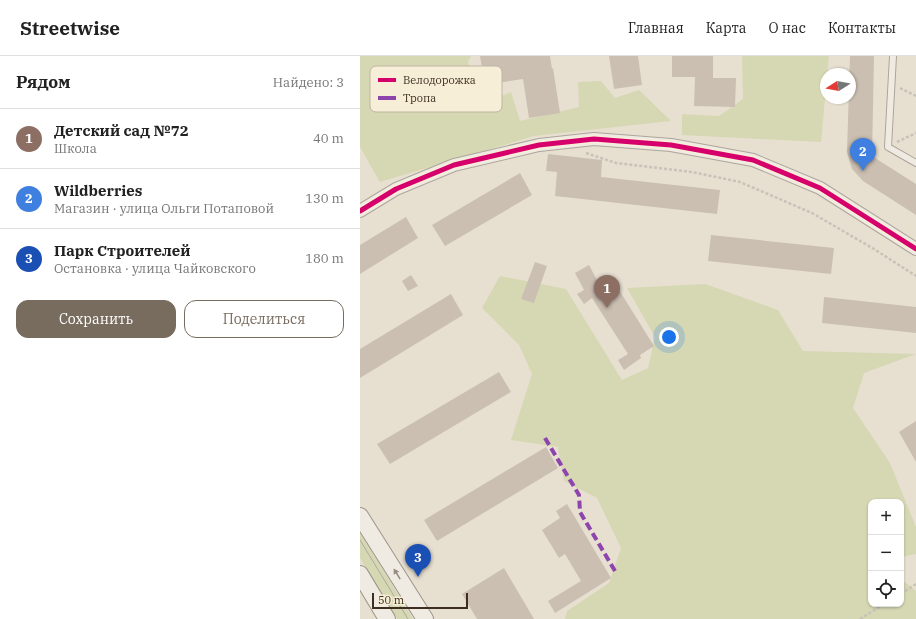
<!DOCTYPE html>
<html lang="ru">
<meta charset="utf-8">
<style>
body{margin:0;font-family:"IBM Plex Serif",serif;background:#f6f6f6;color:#222}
.controls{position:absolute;right:12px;bottom:12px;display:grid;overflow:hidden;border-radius:8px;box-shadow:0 1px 3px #0004}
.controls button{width:36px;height:36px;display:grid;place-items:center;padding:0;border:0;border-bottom:1px solid #e0e0e0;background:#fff;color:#222;font:20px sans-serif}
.compass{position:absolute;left:460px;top:12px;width:36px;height:36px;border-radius:50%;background:#fff;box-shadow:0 1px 3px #0004;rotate:259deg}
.scale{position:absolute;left:12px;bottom:10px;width:96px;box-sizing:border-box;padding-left:4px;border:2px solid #3d2e20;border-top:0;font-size:11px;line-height:14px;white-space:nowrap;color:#3d2e20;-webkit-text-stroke:3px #f7eed8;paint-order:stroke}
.you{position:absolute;left:309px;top:281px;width:14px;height:14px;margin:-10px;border:3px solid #fff;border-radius:50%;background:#1a73e8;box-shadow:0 0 0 6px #1a73e833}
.badge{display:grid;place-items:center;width:26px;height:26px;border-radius:50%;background:#786c5e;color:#fff;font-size:13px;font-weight:700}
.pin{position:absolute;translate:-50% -33px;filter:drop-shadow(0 1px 2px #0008)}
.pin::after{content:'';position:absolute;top:21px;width:14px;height:12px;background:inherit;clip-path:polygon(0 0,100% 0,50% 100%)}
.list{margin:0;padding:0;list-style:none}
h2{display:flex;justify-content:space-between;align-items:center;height:52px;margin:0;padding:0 16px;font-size:17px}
h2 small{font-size:13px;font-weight:400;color:#767676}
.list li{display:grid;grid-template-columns:26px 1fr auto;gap:12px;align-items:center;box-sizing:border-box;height:60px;padding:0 16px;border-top:1px solid #e0e0e0}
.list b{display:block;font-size:15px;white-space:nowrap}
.list p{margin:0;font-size:13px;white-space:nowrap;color:#767676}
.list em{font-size:13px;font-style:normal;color:#767676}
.actions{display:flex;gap:8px;padding:12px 16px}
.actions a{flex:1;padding:9px 0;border:1px solid #786c5e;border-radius:12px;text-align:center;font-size:14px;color:#786c5e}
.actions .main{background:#786c5e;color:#fff}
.icon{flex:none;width:22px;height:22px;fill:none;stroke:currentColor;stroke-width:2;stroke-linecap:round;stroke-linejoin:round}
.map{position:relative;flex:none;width:556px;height:563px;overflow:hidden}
header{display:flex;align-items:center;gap:24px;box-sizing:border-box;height:56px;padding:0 20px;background:#fff;border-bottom:1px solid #e0e0e0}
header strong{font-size:19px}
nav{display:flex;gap:22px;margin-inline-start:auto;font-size:14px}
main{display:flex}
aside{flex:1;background:#fff}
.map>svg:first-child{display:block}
.green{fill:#d6d7b3}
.building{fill:#cbbfb2}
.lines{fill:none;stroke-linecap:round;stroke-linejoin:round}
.service-casing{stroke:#ada599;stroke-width:8}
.minor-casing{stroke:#ada599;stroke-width:14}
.secondary-casing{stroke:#9c958a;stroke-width:18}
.path{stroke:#c8c2b9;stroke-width:2.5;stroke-dasharray:3 2;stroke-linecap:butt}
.service{stroke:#efebe3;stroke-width:6}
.minor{stroke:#efebe3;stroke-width:12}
.secondary{stroke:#efebe3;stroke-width:16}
.tram{stroke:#afaaa2;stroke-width:1}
.quiet{stroke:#8e44ad;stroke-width:4;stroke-dasharray:8 4;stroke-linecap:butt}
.cycleway-casing{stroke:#f7eed8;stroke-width:8}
.cycleway{stroke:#d6006c;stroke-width:5}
.oneway{fill:#968c82}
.key{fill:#f7eed8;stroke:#bfb4a1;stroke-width:1}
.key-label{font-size:11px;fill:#3d2e20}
</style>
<header>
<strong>Streetwise</strong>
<nav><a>Главная</a><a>Карта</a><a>О нас</a><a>Контакты</a></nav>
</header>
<main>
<aside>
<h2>Рядом<small>Найдено: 3</small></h2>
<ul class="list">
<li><span class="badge" style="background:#8d6e63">1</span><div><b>Детский сад №72</b><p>Школа</p></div><em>40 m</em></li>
<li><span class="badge" style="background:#3f7fe0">2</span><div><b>Wildberries</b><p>Магазин · улица Ольги Потаповой</p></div><em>130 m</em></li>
<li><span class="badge" style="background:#1a4fb4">3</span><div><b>Парк Строителей</b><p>Остановка · улица Чайковского</p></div><em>180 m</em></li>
</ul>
<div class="actions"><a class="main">Сохранить</a><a>Поделиться</a></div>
</aside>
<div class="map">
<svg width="556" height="563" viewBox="0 0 556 563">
<rect width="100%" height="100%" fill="#e7e0d1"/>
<path class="green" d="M0 0H111L108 6 119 49 151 36 160 65 219 51 218 26 241 25 255 42 279 34 311 65 174 80 20 126 0 91Z
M382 0H469L467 18H466V32L461 86 322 79V58L359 60 383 43Z
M140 220 206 233 262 324 288 312 295 281 267 232 345 228 365 235 418 254 443 295 556 298 504 317 493 352 530 407 556 471V498L541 501V446H511V506L507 507 511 509V548H541V523L556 535V563H205L207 555 249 527 261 492 237 442 204 425 198 391 151 384 172 318 159 289 122 252Z
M0 476 53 563H37L0 502Z"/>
<path class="building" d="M120 0H190L192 13 193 12 200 57 169 62 163 23 125 29Z
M249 0H278L282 29 254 33Z
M312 0H353V22H376L375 51 334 50 335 21H312Z
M490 0H514L512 100 556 128V159L503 125 492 113 487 96Z
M188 98 242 104 241 121 360 134 357 158 195 140 197 116 186 115Z
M160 117 172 139 85 190 72 169Z
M46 161 58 182 0 218V189Z
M351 179 474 192 471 218 348 205Z
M175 206 187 210 174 247 161 243Z
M229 209 239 228 251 221 294 290 280 299 281 302 264 314 258 304 268 298 232 242 224 248 217 238 224 234 215 217Z
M51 219 58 230 48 235 42 225Z
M91 238 103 259 0 322V293Z
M464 241 556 251V277L462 267Z
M139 316 151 336 30 408 17 388Z
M556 365V406L539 376Z
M186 391 198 412 77 485 64 464Z
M207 448 251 522 195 557 188 545 221 525 205 498 199 502 182 474 200 462 196 455Z
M144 512 174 563H117L102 538Z"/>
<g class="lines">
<g class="service-casing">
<path id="service" d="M533 0 528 91 556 107"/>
</g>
<g class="minor-casing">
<path id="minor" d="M0 155 36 133 94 109 179 89 234 83 311 89 393 104 460 132 556 193"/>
</g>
<g class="secondary-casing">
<path id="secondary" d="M0 460 65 563
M0 518 27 563"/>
</g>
<path class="path" d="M540 32 556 40
M537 86 556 77
M226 97 256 107 332 116 380 126 452 157 514 193 556 220
M541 538 556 528
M500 563 524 548"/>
<use href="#service" class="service"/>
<use href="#minor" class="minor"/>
<use href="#secondary" class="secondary"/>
<path class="tram" d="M0 484 48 563"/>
<path class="quiet" d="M185 382 219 439 220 456 255 515"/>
<g class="cycleway-casing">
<path id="cycleway" d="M0 155 36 133 94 109 179 89 234 83 311 89 393 104 460 132 556 193"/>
</g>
<use href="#cycleway" class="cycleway"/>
</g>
<defs><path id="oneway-solid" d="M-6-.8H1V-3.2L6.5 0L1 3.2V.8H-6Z"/></defs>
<use class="oneway" href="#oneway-solid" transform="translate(37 518) rotate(-122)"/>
<rect x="10" y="10" width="132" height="46" rx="6" class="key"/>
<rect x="18" y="22" width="18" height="4" fill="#d6006c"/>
<rect x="18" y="40" width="18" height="4" fill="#8e44ad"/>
<g class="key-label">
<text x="43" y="28">Велодорожка</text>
<text x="43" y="46">Тропа</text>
</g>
</svg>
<div class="controls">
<button>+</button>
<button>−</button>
<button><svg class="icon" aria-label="locate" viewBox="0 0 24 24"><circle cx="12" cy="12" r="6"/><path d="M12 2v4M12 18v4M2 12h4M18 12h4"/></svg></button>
</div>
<svg class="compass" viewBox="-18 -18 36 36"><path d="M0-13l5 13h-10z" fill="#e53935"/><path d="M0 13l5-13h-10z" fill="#767676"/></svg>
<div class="scale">50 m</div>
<div class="you"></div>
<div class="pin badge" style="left:247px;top:252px;background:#8d6e63">1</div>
<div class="pin badge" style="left:503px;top:115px;background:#3f7fe0">2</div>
<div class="pin badge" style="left:58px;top:521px;background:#1a4fb4">3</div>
</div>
</main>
